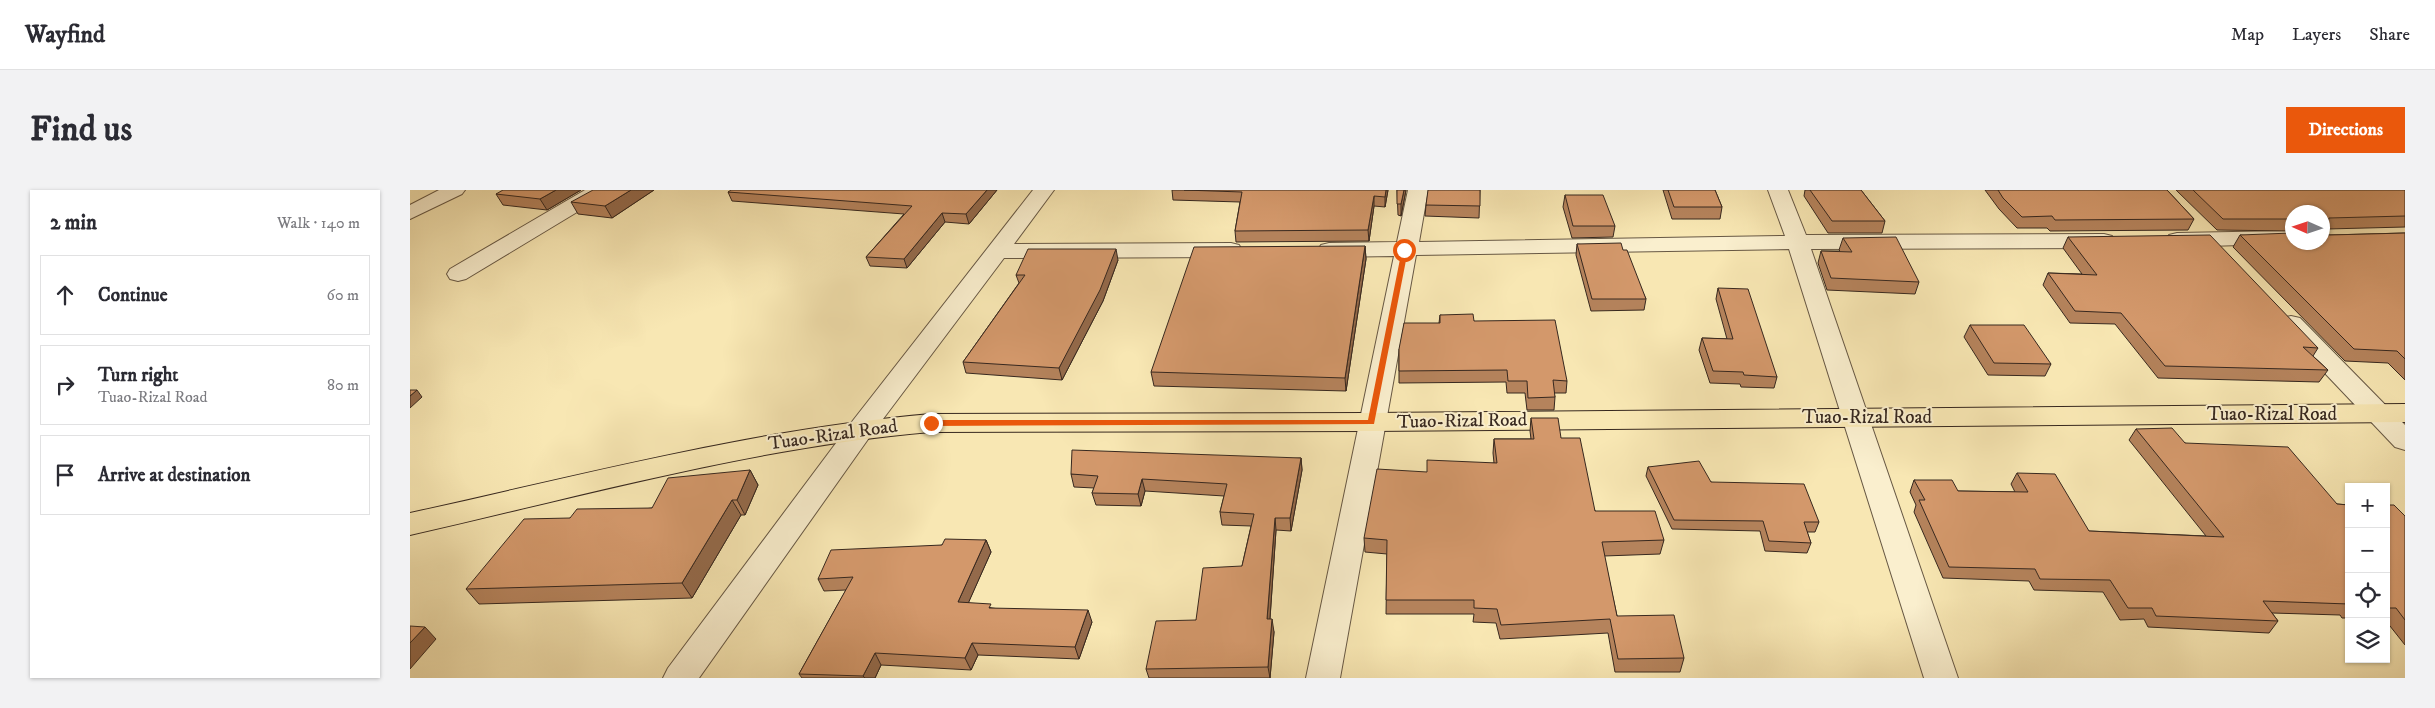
<!DOCTYPE html>
<meta charset="utf-8">
<style>
body{margin:0;font-family:"IM FELL DW Pica",serif;background:#f2f2f3;color:#2b2b33}
.controls{position:absolute;right:15px;bottom:15px;display:grid;overflow:hidden;border-radius:0px;box-shadow:0 1px 4px #0004}
.controls button{width:45px;height:45px;display:grid;place-items:center;padding:0;border:0;border-bottom:1px solid #e1e1e2;background:#fff;color:#2b2b33;font:25px sans-serif}
.compass{position:absolute;left:1875px;top:15px;width:45px;height:45px;border-radius:50%;background:#fff;box-shadow:0 1px 4px #0004;rotate:273deg}
.stop{position:absolute;width:15px;height:15px;margin:-11px;border:4px solid #ea580c;border-radius:50%;background:#fff}
.stop.end{background:#ea580c;border-color:#fff;box-shadow:0 1px 5px #0008}
.list{margin:0;padding:0;list-style:none}
h2{display:flex;justify-content:space-between;align-items:center;height:65px;margin:0;padding:0 20px;font-size:21px}
h2 small{font-size:16px;font-weight:400;color:#7c7c81}
.list li{display:grid;grid-template-columns:32px 1fr auto;gap:15px;align-items:center;box-sizing:border-box;height:80px;margin:0 10px 10px;padding:0 10px;border:1px solid #e1e1e2;border-radius:0px}
.list b{display:block;font-size:19px;white-space:nowrap}
.list p{margin:0;font-size:16px;white-space:nowrap;color:#7c7c81}
.list em{font-size:16px;font-style:normal;color:#7c7c81}
.icon{flex:none;width:28px;height:28px;fill:none;stroke:currentColor;stroke-width:2;stroke-linecap:round;stroke-linejoin:round}
.map{position:relative;flex:none;width:1995px;height:488px;overflow:hidden;border-radius:0px}
header{display:flex;align-items:center;gap:30px;box-sizing:border-box;height:70px;padding:0 25px;background:#fff;border-bottom:1px solid #e1e1e2}
header strong{font-size:24px}
nav{display:flex;gap:28px;margin-inline-start:auto;font-size:18px}
.intro{display:flex;align-items:center;justify-content:space-between;box-sizing:border-box;height:120px;padding:0 30px}
h1{margin:0;font-size:35px}
.button{padding:12px 22px;border-radius:0px;background:#ea580c;color:#fff;font-size:18px;font-weight:700}
main{display:flex;gap:30px;padding:0 30px}
aside{flex:1;background:#fff;border-radius:0px;box-shadow:0 1px 4px #0004}
.map>svg:first-child{display:block}
.lines{fill:none;stroke-linecap:round;stroke-linejoin:round}
.minor-casing{stroke:#675844;stroke-width:2}
.major-casing{stroke:#37281f;stroke-width:2}
.minor{fill:#faefce;fill-rule:evenodd}
.major{fill:#f8e7b3;fill-rule:evenodd}
.wall{fill:#b5835c;stroke:#37281f}
.shaded-wall{fill:#946a4b;stroke:#37281f}
.building{fill:#d3986b;stroke:#37281f}
.route{fill:#ea580c}
.labels{text-anchor:middle;dominant-baseline:central;stroke-width:4;stroke-linejoin:round;paint-order:stroke}
.street-label{font-size:19px;fill:#37281f;stroke:#faefce}
</style>
<header>
<strong>Wayfind</strong>
<nav><a>Map</a><a>Layers</a><a>Share</a></nav>
</header>
<div class="intro"><h1>Find us</h1><a class="button">Directions</a></div>
<main>
<aside>
<h2>2 min<small>Walk · 140 m</small></h2>
<ul class="list">
<li><svg class="icon" aria-label="ahead" viewBox="0 0 24 24"><path d="M12 20V5M6 11l6-6 6 6"/></svg><div><b>Continue</b></div><em>60 m</em></li>
<li><svg class="icon" aria-label="right" viewBox="0 0 24 24"><path d="M7 20v-9h11M14 6l5 5-5 5"/></svg><div><b>Turn right</b><p>Tuao-Rizal Road</p></div><em>80 m</em></li>
<li><svg class="icon" aria-label="arrive" viewBox="0 0 24 24"><path d="M6 21V4h12l-3 4 3 4H6"/></svg><div><b>Arrive at destination</b></div></li>
</ul>
</aside>
<div class="map">
<svg width="1995" height="488" viewBox="0 0 1995 488">
<rect width="100%" height="100%" fill="#f8e7b3"/>
<filter id="stains"><feTurbulence type="fractalNoise" baseFrequency=".004" numOctaves="4"/><feColorMatrix values="0 0 0 0 .2 0 0 0 0 .09 0 0 0 0 .02 0 0 0 .5 -.17"/></filter>
<radialGradient id="worn" r=".72"><stop offset=".6" stop-color="#630" stop-opacity="0"/><stop offset="1" stop-color="#630" stop-opacity=".3"/></radialGradient>
<g class="lines">
<g class="minor-casing">
<path id="minor" d="M29 0H55L52 4 0 29V15Z
M175 0H200L197 4 56 89 48 91 40 89 37 84 40 79Z
M623 0H644L604 54 821 53 829 55 832 60 829 65 821 67 594 68 461 245 289 488H253L258 478 441 233Z
M998 0H1018L1009 52 1375 46 1358 0H1378L1396 45 1694 44 1702 46 1705 51 1702 56 1694 58 1401 59 1548 488H1514L1379 59 1006 65 930 488H896L984 66 919 67 911 65 908 60 911 55 919 53 987 52Z
M1882 41V52L1890 53 1767 57 1759 55 1756 50 1759 45 1767 43Z
M1881 126 1890 128 1995 235V260L1985 257 1872 138 1869 133 1872 128Z"/>
</g>
<g class="major-casing">
<path id="major" d="M1995 214V232L961 241 521 242C345 257 172 306 0 345V323C173 285 345 239 521 224L961 223Z"/>
</g>
<use href="#minor" class="minor"/>
<use href="#major" class="major"/>
</g>
<path class="wall" d="M171 0 137 20 93 15 86 4Z
M244 0 202 28 168 24 161 12Z
M587 0 559 34 535 32 497 78 460 76 456 67 494 24 322 11 318 2Z
M762 0H978L975 17 964 16 959 51 826 52 825 41 830 12 763 10Z
M987 0H996L991 26 988 25Z
M1070 0 1069 28 1015 26 1016 15Z
M1253 0H1305L1312 17 1310 29H1262Z
M1395 0H1451L1475 31 1472 43H1418L1394 6Z
M1575 0H1757L1784 29 1778 40 1640 41 1637 38H1607L1589 19Z
M1766 0H1995V37L1917 39 1914 43 1919 45 1995 43V190L1978 173 1935 171 1823 57 1830 45 1912 52V22H1882V41L1807 40Z
M1155 5 1205 36 1203 47 1162 48 1153 17Z
M1658 47 1908 158 1903 166 1918 180 1909 192 1748 188 1705 134 1660 133 1633 95 1638 83 1672 84 1653 58Z
M1433 48 1509 92 1505 104 1417 100 1408 73 1411 61H1430L1429 60Z
M1167 54 1213 60 1236 109 1234 120 1181 121 1166 65Z
M955 56 956 69 936 201 744 196 741 182Z
M708 70 693 111 652 190 556 183 553 172 609 93 606 85Z
M1308 98 1367 187 1364 198 1331 197 1330 194 1300 193 1289 160 1292 148 1317 149 1306 109Z
M1030 125 1064 131 1157 191 1156 203H1144L1145 207 1144 220H1117L1115 203H1097L1096 192 989 193V159L1029 133Z
M1560 135 1641 174 1635 186 1578 185 1554 147Z
M1121 228 1151 248 1185 321 1254 350 1250 364 1194 366 1207 426 1274 468 1270 482H1205L1198 443 1090 449 1086 433 1063 432 1064 424H976L977 364 955 362 954 348 1017 282 1084 273 1083 263 1084 249H1121L1120 241Z
M1726 239 1775 253 1927 314 1939 315V428H1932L1930 425 1862 423 1868 431 1859 443 1738 437 1734 429 1710 430 1693 402 1624 400 1619 391 1533 388 1504 322 1506 315 1500 302 1504 290 1548 301 1605 302 1601 294 1607 283 1679 341 1796 346 1719 250Z
M891 268 892 280 881 341 866 340 860 429 864 442 860 488H739L736 479 786 430 832 376 841 336 812 335 810 322 814 306 735 301 731 316 686 315 682 303 684 298 664 297 661 284Z
M1238 277 1301 292 1409 332 1405 342H1397L1401 353 1397 363 1355 361 1350 341 1262 339 1236 286Z
M340 280 348 295 335 325H331L282 408 69 414 56 399 160 328 242 318Z
M1976 315 1995 326V455L1976 431Z
M576 350 581 362 558 413 582 418 682 432 669 469 568 465 561 480 471 475 465 488H392L389 484 436 400 414 401 408 389 532 355Z"/>
<path class="shaded-wall" d="M146 0H171L137 20 130 9Z
M221 0H244L202 28 195 16Z
M577 0H587L559 34 556 24Z
M976 0H978L975 17V7Z
M994 0H996L991 26V14Z
M964 6V16L959 51 958 40Z
M532 23 535 32 497 78 494 69Z
M955 56 956 69 936 201 935 188Z
M706 59 708 70 693 111 652 190 649 178Z
M7 200 12 207 0 218V206Z
M891 268 892 280 881 341 880 328Z
M340 280 348 295 335 325 327 310Z
M732 289 735 301 731 316 728 304Z
M322 310 331 325 282 408 272 393Z
M865 328 866 340 859 442 857 429Z
M576 350 581 362 553 425 548 412Z
M678 420 682 432 669 469 665 457Z
M862 429 864 442 860 488 858 477Z
M15 437 26 449 0 479V453Z
M562 453 568 465 561 480 555 468Z
M465 463 471 475 465 488H455L453 486Z"/>
<path class="building" d="M93 0H146L130 9 86 4Z
M183 0H221L195 16 161 12Z
M321 0H577L556 24 532 23 494 69 456 67 502 16 318 2Z
M774 0H976L975 7 964 6 958 40 825 41 832 2Z
M987 0H994L991 14H987Z
M1018 0H1070V16L1016 15Z
M1258 0H1305L1312 17H1264Z
M1400 0H1451L1475 31H1422Z
M1588 0H1757L1784 29 1645 30 1642 26 1612 27 1593 8Z
M1783 0H1995V26L1919 28 1917 39H1912V22H1882V29H1813Z
M1155 5H1193L1205 36H1163Z
M1912 42 1919 45 1995 43V169L1987 161 1944 159 1830 45 1882 43V52H1912Z
M1800 45 1908 158 1893 157 1918 180 1755 176 1711 123 1665 121 1638 83 1687 85 1658 47Z
M1486 47 1509 92 1421 88 1411 61 1442 62 1433 48Z
M1211 53 1213 60H1217L1236 109H1182L1167 54Z
M955 56 935 188 741 182 784 57Z
M618 59H706L690 100 649 178 553 172 615 85H606Z
M1308 98 1338 99 1367 187 1334 185 1333 182 1303 181 1292 148 1323 149Z
M1063 124 1064 131 1145 130 1157 191 1143 190 1145 207 1118 208 1117 191H1098L1097 180 989 181V159L994 133H1030V125Z
M1560 135H1614L1641 174 1584 173Z
M0 200H7L0 206Z
M1121 228H1148L1151 248H1170L1185 321H1245L1254 350 1192 352 1207 426 1264 425 1274 468 1208 469 1200 429 1091 435 1087 419 1064 418V410H976L977 350 954 348 967 279 1017 282V270L1087 273 1084 249H1124Z
M1762 238 1775 253 1878 257 1927 314 1939 315V414L1853 411 1868 431 1746 426 1742 418H1718L1700 390 1630 389 1625 379 1539 377 1509 310H1515L1504 290H1542L1548 301 1618 302 1607 283 1645 284 1679 341 1814 347 1726 239Z
M662 260 891 268 880 328H865L857 429H862L858 477 736 479 746 431 786 430 793 378 832 376 844 324 810 322 817 294 732 289 728 304 682 303 688 286 661 284Z
M1289 271 1301 292 1394 294 1409 332H1394L1401 353 1359 351 1353 331 1264 330 1238 277Z
M340 280 327 310H322L272 393 56 399 114 329 160 328 167 319 242 318 258 288Z
M1976 315H1984L1995 326V430L1986 418H1976Z
M535 349 576 350 548 412 581 414 579 418 678 420 665 457 562 453 555 468 465 463 453 486 389 484 443 387 408 389 421 360 532 355Z
M0 436 15 437 0 453Z"/>
<path class="route" d="M992 59 998 60 964 234 521 236 517 233 521 230H958Z"/>
<g class="labels">
<g class="street-label">
<text x="1862" y="224">Tuao-Rizal Road</text>
<text x="1457" y="227">Tuao-Rizal Road</text>
<text transform="translate(1052 231) rotate(-1)">Tuao-Rizal Road</text>
<text transform="translate(423 245) rotate(-8)">Tuao-Rizal Road</text>
</g>
</g>
<rect width="100%" height="100%" filter="url(#stains)"/>
<rect width="100%" height="100%" fill="url(#worn)"/>
</svg>
<div class="controls">
<button>+</button>
<button>−</button>
<button><svg class="icon" aria-label="locate" viewBox="0 0 24 24"><circle cx="12" cy="12" r="6"/><path d="M12 2v4M12 18v4M2 12h4M18 12h4"/></svg></button>
<button><svg class="icon" aria-label="layers" viewBox="0 0 24 24"><path d="M12 4l9 5-9 5-9-5zM3 14l9 5 9-5"/></svg></button>
</div>
<svg class="compass" viewBox="-18 -18 36 36"><path d="M0-13l5 13h-10z" fill="#e53935"/><path d="M0 13l5-13h-10z" fill="#7c7c81"/></svg>
<div class="stop" style="left:994px;top:60px"></div>
<div class="stop end" style="left:521px;top:233px"></div>
</div>
</main>
